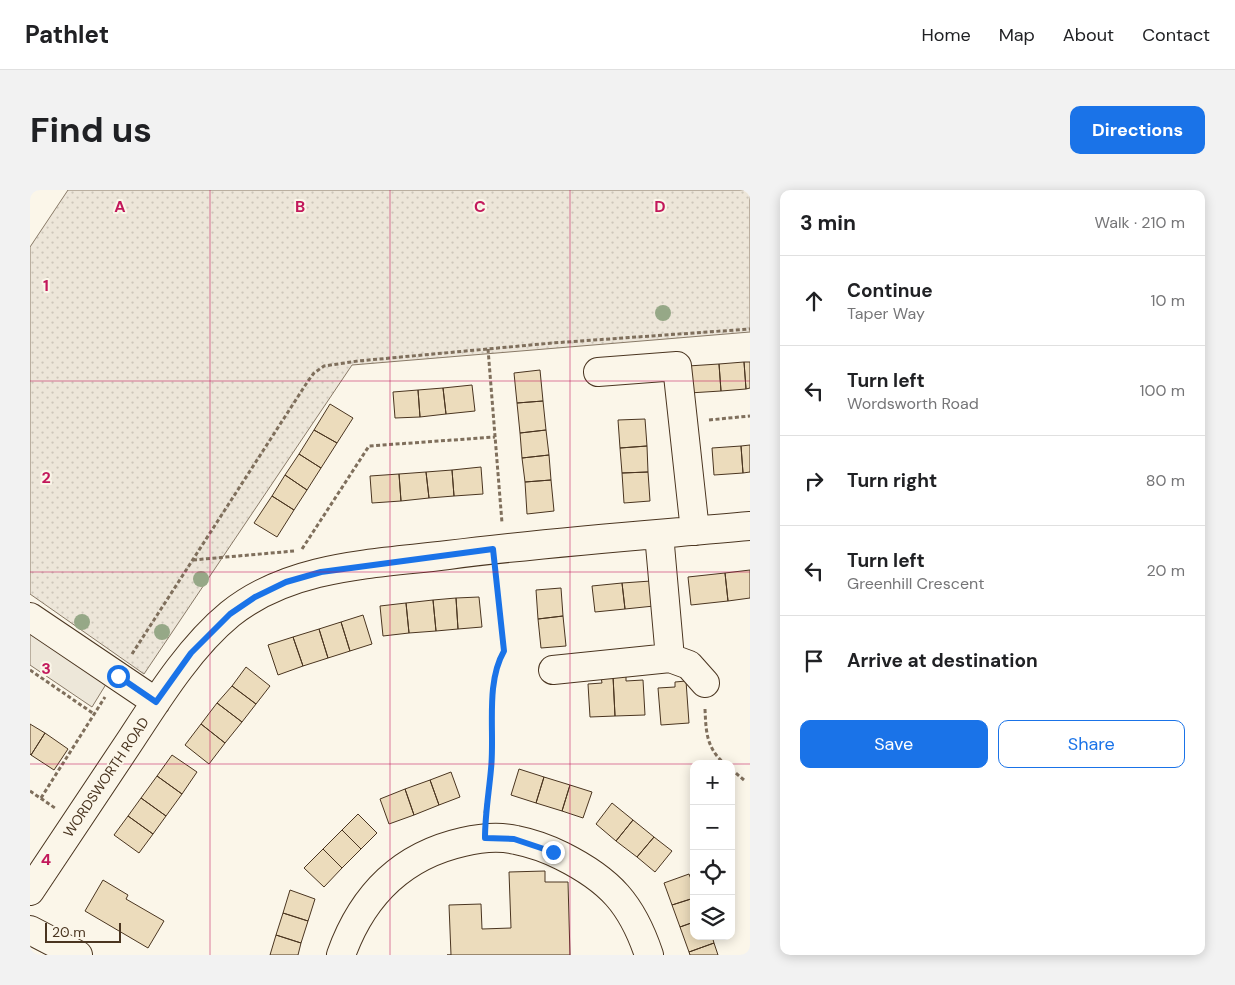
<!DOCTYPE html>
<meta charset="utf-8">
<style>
body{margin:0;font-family:"DM Sans",sans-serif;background:#f2f2f2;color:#202124}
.controls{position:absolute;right:15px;bottom:15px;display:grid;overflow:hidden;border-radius:10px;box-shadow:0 2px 12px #0003}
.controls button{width:45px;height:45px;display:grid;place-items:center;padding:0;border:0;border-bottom:1px solid #e0e0e0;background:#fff;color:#202124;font:25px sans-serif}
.scale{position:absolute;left:15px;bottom:12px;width:76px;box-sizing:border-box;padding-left:5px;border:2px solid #4a3520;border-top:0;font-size:14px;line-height:18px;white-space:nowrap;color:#4a3520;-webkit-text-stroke:4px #fbf6e9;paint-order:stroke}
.stop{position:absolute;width:15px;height:15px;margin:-11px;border:4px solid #1a73e8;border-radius:50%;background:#fff}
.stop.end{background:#1a73e8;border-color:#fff;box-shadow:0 1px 5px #0008}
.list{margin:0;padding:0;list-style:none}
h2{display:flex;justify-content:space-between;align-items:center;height:65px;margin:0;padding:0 20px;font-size:21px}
h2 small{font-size:16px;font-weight:400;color:#757577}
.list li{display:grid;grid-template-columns:32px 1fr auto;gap:15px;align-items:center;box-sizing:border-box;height:90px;padding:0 20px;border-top:1px solid #e0e0e0}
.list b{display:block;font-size:19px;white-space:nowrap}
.list p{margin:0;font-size:16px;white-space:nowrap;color:#757577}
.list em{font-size:16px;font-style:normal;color:#757577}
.actions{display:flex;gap:10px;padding:15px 20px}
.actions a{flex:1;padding:11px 0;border:1px solid #1a73e8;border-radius:10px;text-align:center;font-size:18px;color:#1a73e8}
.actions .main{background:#1a73e8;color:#fff}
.icon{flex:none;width:28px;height:28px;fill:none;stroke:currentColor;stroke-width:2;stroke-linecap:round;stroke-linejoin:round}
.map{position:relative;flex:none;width:720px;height:765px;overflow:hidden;border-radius:10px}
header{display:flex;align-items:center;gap:30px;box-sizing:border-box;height:70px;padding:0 25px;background:#fff;border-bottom:1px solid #e0e0e0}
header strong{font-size:24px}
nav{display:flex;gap:28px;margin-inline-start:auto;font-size:18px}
.intro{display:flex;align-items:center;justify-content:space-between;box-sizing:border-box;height:120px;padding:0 30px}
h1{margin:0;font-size:35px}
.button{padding:12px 22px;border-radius:10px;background:#1a73e8;color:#fff;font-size:18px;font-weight:700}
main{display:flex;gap:30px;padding:0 30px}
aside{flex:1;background:#fff;border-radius:10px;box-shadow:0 2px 12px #0003}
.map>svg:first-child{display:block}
.park{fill:url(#park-dots);stroke:#887966}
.parking{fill:#ede7d9;stroke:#887966}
.building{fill:#ecdcbc;stroke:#4a3520}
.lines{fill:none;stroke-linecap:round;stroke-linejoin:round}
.minor-casing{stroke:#4a3520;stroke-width:30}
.path{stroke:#7f6f5c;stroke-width:3;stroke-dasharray:4 2.5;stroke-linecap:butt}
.minor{stroke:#fbf6e9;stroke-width:28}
.tree{fill:#96a887}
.route{stroke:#1a73e8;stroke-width:6}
.grid{fill:none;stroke:#c2185b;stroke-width:1;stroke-opacity:0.55}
.labels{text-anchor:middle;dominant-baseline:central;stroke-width:4;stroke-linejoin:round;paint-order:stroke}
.street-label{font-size:14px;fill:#4a3520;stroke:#fbf6e9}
.grid-label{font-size:16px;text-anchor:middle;font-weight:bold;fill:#c2185b;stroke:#fbf6e9;stroke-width:4;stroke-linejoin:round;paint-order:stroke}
</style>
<header>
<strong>Pathlet</strong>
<nav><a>Home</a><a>Map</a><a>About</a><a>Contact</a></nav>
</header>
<div class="intro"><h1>Find us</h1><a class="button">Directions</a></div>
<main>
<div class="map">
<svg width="720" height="765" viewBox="0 0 720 765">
<defs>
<pattern id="park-dots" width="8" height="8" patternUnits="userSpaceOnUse" patternTransform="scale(1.25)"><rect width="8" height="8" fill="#ede6d9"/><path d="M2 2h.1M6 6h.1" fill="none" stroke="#cdc6ba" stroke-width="1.8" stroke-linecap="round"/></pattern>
</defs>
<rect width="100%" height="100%" fill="#fbf6e9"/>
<path class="park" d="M38 0H720V142L322 175 114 484 0 404V57Z"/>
<path class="parking" d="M0 438 78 491 62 517 0 475Z"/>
<path class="building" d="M714 172 716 199 691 201 689 174Z
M714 172H720V198L716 199Z
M689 174 691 201 659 203 658 176Z
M510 180 513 211 487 213 484 183Z
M442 195 445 221 416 224 413 198Z
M413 198 416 224 390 227 388 200Z
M388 200 390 227 365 228 363 202Z
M513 211 516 240 490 243 487 213Z
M300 214 323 228 307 253 284 240Z
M615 229 617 256 590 258 588 230Z
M284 240 307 253 291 278 269 264Z
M516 240 519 265 492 268 490 243Z
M720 255V282L713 283 711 256Z
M617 256 618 282 592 283 590 258Z
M711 256 713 283 684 285 682 258Z
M269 264 291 278 277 300 255 285Z
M519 265 521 290 495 292 492 268Z
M451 277 453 304 424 306 422 280Z
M422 280 424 306 399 308 396 282Z
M396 282 399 308 371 311 369 284Z
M618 282 620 311 594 313 592 283Z
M369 284 371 311 342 313 340 286Z
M255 285 277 300 264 320 242 306Z
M521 290 524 321 497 324 495 292Z
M242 306 264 320 247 347 224 333Z
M720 380V408L698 411 695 383Z
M695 383 698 411 661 415 658 387Z
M621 391 624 416 595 419 592 393Z
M592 393 595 419 565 422 562 396Z
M531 398 533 426 508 429 506 400Z
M449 407 452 437 428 439 426 408Z
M426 408 428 439 406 441 403 410Z
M403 410 406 441 379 443 376 413Z
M376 413 379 443 353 446 350 416Z
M333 425 342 454 320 461 311 432Z
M533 426 536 456 511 458 508 429Z
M311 432 320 461 298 468 289 439Z
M289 439 298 468 273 476 263 447Z
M263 447 273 476 248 485 238 455Z
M216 477 240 496 226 514 202 496Z
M596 485V491L613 490 615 525 585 526 583 486Z
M583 486 585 526 560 527 558 494 572 493 571 487Z
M656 491 659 533 631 535 628 498 645 497V492Z
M202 496 226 514 212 532 187 513Z
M187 513 212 532 195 553 171 534Z
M0 534 15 543 1 565 0 564Z
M171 534 195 553 179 574 155 555Z
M15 543 38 559 24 580 1 565Z
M142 565 167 582 152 604 127 586Z
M489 579 514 587 506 613 481 605Z
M421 582 430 607 409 615 400 590Z
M127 586 152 604 136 626 111 608Z
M514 587 540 595 532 621 506 613Z
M400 590 409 615 384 625 375 599Z
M540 595 562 602 553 628 532 621Z
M375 599 384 625 359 634 350 609Z
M111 608 136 626 123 644 98 626Z
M582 613 603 630 586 651 566 634Z
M328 624 347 643 331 659 312 640Z
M98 626 123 644 109 663 84 645Z
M603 630 624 647 607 667 586 651Z
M312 640 331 659 312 678 293 659Z
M624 647 642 661 625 682 607 667Z
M293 659 312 678 294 697 274 678Z
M515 681V692H538L540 765H417H421L419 715 451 714 452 739 481 738 479 682Z
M659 684 664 697V708L642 715 634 693Z
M73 690 98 705 96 709 134 731 118 758 55 721Z
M260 700 285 709 278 731 253 723Z
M664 708V732L650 737 642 715Z
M253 723 278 731 271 753 246 745Z
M664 732V746H682L684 753 659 762 650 737Z
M246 745 271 753 268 765H240Z
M684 753 688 765H660L659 762Z"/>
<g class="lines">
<g class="minor-casing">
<path id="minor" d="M568 182 647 176 665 341
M629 344 640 468
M0 427 126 512
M523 480 640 468 659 475 675 493
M0 701C34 650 68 599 102 548 130 505 161 456 200 424 261 375 344 374 418 365 518 352 619 345 720 336
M0 740 48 765
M311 765C332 706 371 666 433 652 450 648 469 646 486 650 501 653 518 659 532 666 580 690 602 714 619 765"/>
</g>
<path class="path" d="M458 159 472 333
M679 230 720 226
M272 359 339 256 465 247
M163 370 264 361
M102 464 278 191 284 183 294 176 328 171 522 153 720 139
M0 480 64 524
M675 519C676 541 676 558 695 574
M701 579 714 590
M0 601 25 618
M11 608 75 507
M455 623C457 608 460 592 461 577 463 542 457 491 473 461L466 385"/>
<use href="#minor" class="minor"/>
</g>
<g class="tree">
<circle cx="633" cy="123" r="8"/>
<circle cx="171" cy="389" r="8"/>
<circle cx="52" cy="432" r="8"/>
<circle cx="132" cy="442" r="8"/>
</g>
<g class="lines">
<path class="route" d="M88 486 126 512 161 463 200 424 225 407 256 392 291 382 463 359 474 461C455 494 465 542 461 579 459 602 455 624 455 648L484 649 523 662"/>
</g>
<path class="grid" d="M180 0V765M360 0V765M540 0V765M0 191H720M0 382H720M0 574H664M664 574H701M701 574H720"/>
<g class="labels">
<g class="street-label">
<text transform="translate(76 587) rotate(-56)">WORDSWORTH ROAD</text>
</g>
</g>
<g class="grid-label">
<text x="90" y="22">A</text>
<text x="270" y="22">B</text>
<text x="450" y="22">C</text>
<text x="630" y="22">D</text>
<text x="16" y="101">1</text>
<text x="16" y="293">2</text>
<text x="16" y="484">3</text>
<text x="16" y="675">4</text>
</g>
</svg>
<div class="controls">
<button>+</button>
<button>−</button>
<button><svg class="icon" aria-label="locate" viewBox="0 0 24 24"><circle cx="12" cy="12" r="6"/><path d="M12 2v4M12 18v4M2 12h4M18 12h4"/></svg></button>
<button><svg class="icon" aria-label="layers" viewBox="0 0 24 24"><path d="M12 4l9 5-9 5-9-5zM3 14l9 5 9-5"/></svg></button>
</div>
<div class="scale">20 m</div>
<div class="stop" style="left:88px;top:486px"></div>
<div class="stop end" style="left:523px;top:662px"></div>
</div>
<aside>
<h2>3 min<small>Walk · 210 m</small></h2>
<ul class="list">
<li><svg class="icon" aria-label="ahead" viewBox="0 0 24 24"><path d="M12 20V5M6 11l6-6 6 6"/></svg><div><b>Continue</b><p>Taper Way</p></div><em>10 m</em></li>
<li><svg class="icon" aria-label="left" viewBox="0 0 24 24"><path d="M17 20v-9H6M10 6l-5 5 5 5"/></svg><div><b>Turn left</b><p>Wordsworth Road</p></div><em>100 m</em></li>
<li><svg class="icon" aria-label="right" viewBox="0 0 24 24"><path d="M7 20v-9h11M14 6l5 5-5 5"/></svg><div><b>Turn right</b></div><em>80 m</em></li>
<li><svg class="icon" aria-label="left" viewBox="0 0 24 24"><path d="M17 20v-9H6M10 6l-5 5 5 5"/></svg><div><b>Turn left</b><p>Greenhill Crescent</p></div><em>20 m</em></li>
<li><svg class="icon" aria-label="arrive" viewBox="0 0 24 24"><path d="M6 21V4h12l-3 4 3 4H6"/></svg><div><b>Arrive at destination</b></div></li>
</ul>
<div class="actions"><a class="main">Save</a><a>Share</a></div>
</aside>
</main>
